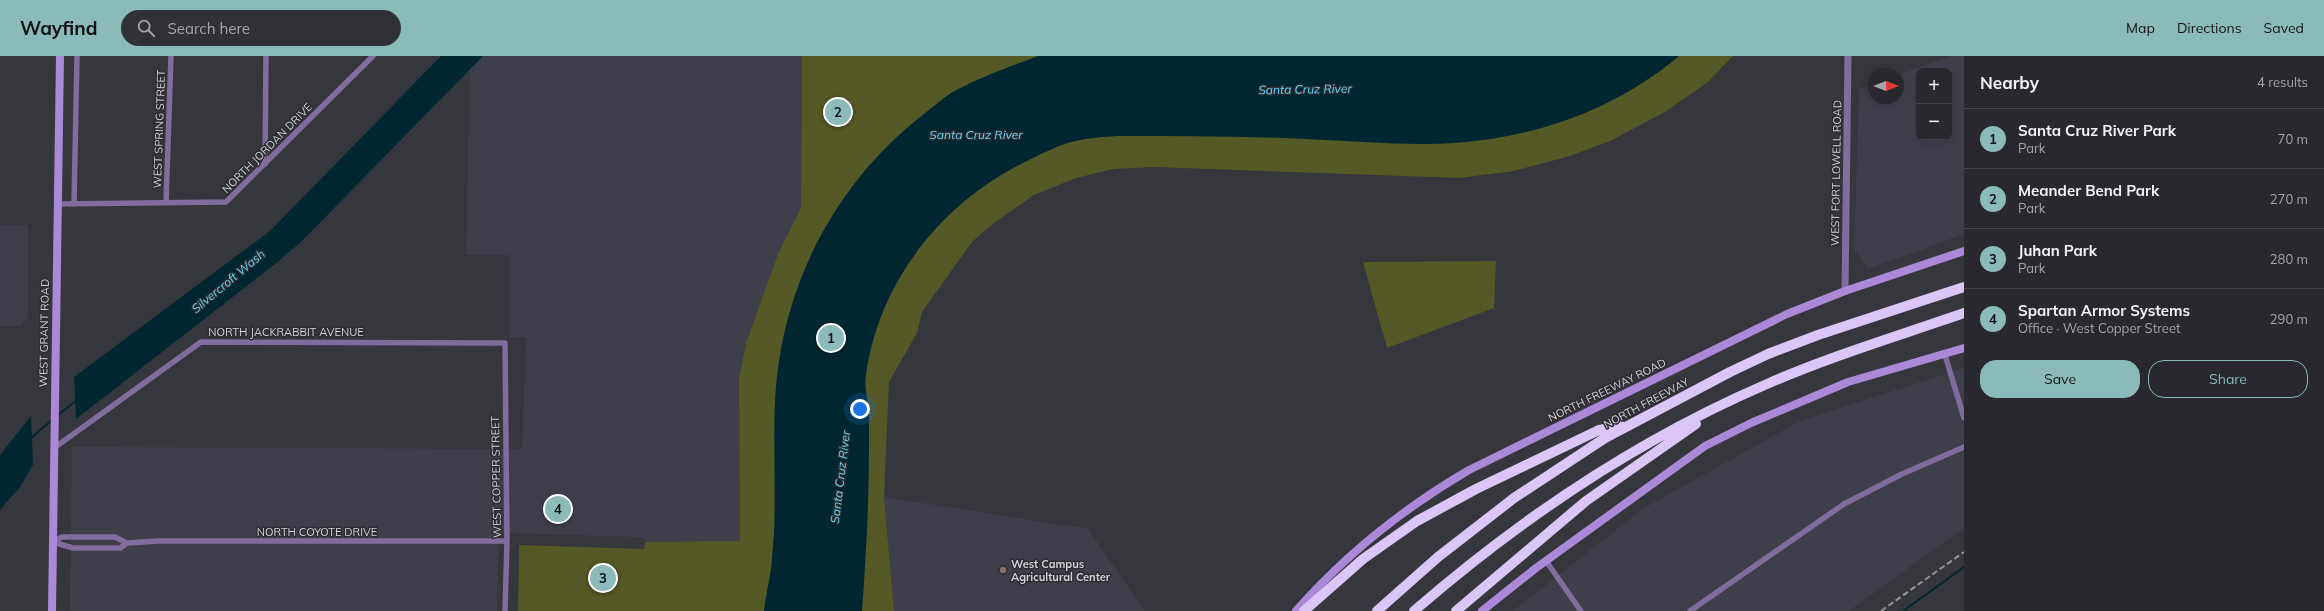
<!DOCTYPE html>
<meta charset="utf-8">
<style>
body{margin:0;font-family:Mulish,sans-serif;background:#303036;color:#f1f3f6}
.controls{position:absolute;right:12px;top:12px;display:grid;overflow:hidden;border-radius:8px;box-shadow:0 2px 6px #0003}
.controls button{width:36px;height:36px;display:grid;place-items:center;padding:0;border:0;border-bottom:1px solid #44444a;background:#28282e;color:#f1f3f6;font:20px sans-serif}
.compass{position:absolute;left:1868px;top:12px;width:36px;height:36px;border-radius:50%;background:#28282e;box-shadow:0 2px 6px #0003;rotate:90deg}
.you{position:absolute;left:860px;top:353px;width:14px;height:14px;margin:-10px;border:3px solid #fff;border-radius:50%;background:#1a73e8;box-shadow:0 0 0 6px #1a73e833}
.badge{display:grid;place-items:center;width:26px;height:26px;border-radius:50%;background:#8bbbb9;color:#111;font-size:13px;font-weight:700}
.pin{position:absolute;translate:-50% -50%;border:2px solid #fff;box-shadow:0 1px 4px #0006}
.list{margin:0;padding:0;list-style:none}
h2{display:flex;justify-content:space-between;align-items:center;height:52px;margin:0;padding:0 16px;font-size:17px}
h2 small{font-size:13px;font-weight:400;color:#a5a6aa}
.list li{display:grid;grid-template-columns:26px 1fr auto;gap:12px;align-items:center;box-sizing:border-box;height:60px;padding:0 16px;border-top:1px solid #44444a}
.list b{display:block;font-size:15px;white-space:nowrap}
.list p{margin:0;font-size:13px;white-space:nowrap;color:#a5a6aa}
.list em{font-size:13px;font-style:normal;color:#a5a6aa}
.actions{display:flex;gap:8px;padding:12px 16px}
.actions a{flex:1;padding:9px 0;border:1px solid #8bbbb9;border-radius:16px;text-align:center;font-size:14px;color:#8bbbb9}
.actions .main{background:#8bbbb9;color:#111}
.icon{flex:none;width:22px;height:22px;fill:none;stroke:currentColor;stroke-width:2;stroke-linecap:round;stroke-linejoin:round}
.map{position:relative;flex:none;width:1964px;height:555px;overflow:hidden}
header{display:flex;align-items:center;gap:24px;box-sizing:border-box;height:56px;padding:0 20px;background:#8bbbb9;color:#111}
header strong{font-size:19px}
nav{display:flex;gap:22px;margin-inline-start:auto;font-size:14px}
.search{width:280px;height:36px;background:#303036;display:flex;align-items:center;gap:10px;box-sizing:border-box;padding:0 14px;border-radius:22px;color:#a5a6aa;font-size:15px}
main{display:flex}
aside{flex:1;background:#28282e}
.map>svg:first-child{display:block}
.built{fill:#3f3f4c;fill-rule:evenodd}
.green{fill:#545926}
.water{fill:#002731}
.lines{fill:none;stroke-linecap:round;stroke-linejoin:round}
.stream{stroke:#002731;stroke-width:2}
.minor{stroke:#816c9e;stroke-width:5.5}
.tertiary{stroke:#816c9e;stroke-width:7}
.secondary{stroke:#ab89d8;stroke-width:8}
.motorway{stroke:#dac7f8;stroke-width:10}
.rail{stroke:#94949a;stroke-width:2;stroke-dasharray:6 3;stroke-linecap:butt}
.education-dot{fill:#8d6e63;stroke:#2c2c32;stroke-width:1.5}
.labels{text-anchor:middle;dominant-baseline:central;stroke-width:3;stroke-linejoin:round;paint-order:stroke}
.street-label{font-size:11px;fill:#d3d3d8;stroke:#2c2c32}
.poi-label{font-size:11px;font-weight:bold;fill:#d3d3d8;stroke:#2c2c32;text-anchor:start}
.water-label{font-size:12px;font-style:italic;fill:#5fd6f8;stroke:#2c2c32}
</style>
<header>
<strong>Wayfind</strong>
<div class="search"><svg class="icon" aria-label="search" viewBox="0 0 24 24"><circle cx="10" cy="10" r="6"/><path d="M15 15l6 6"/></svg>Search here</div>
<nav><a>Map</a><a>Directions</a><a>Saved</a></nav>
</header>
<main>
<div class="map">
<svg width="1964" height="555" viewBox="0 0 1964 555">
<rect width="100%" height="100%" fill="#36363d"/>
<path class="built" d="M470 0H802L801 152 778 198 746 287 739 323 740 486H645L642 481 499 477 497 555H70L72 391 522 393 526 281 509 282V199H466Z
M1951 0H1964V178L1869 213 1854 193 1859 33 1874 28V42H1898V19ZM1919 15H1949V81H1919Z
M0 169H28V261L21 270H0Z
M1964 312V472L1849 555H1513L1644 452 1800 365Z
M884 441 1088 473 1145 555H894Z"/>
<path class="green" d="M802 0H1733L1708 26 1665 56 1610 85 1570 100 1514 115 1459 122 1154 111 1114 113 1076 122 1034 139 994 167 972 186 922 256 917 277 889 326 884 441 894 555H518L519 489 644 493 645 486 740 485 739 323 746 287 778 198 801 152Z
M1496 205 1494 252 1387 292 1363 206Z"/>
<path class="water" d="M441 0H483L302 185 280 204 76 363 74 321 270 175Z
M1038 0H1679C1616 53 1538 81 1455 87 1406 90 1356 85 1307 83 1244 80 1180 80 1117 80 1102 81 1087 82 1071 86 1057 90 1043 97 1029 104 944 144 879 224 866 319 864 331 868 344 869 356 869 368 869 380 869 393 869 447 866 501 862 555H764C766 537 771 519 772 502 779 437 769 370 779 305 794 207 845 119 924 58 933 51 942 43 951 37 978 22 1009 11 1038 0Z
M31 360 33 409 20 431 0 454V399Z"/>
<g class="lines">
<path class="stream" d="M57 360 77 344
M31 382 52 364
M1903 555 1964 511"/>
<path class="minor" d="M265 108 266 0
M166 147 171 0
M57 148 226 146 373 0
M74 148 77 0
M1945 299 1964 362
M54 392 201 286 505 287 507 485 505 555
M127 487 115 481H62L53 486 73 492H120L127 487 158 485H507
M1546 505 1581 555
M1690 555 1844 448 1902 418 1964 391"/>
<path class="tertiary" d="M1845 235 1848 0"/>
<path class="secondary" d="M52 555 60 0
M1296 555C1346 498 1404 452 1469 414L1787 258 1845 235 1964 195
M1482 555 1536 512 1705 390 1751 367 1848 326 1964 292"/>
<path class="motorway" d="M1304 555 1363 503 1417 465 1476 433 1599 374 1621 370
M1377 555 1438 501 1514 442 1605 382 1730 316 1768 298 1818 279 1964 231
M1414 555C1521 462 1637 384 1767 328 1831 300 1898 280 1964 257
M1456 555 1586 445 1696 368"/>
<path class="rail" d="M1881 555 1964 496"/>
</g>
<circle class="education-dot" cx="1003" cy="514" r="4"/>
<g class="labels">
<g class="street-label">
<text transform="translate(159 73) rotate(-88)">WEST SPRING STREET</text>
<text transform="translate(267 92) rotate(-45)">NORTH JORDAN DRIVE</text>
<text transform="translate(1836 117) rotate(-89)">WEST FORT LOWELL ROAD</text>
<text x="286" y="276">NORTH JACKRABBIT AVENUE</text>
<text transform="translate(44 277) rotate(-89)">WEST GRANT ROAD</text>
<text transform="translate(1607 334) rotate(-26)">NORTH FREEWAY ROAD</text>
<text transform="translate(1646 347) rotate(-28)">NORTH FREEWAY</text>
<text transform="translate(496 421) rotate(-91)">WEST COPPER STREET</text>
<text x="317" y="476">NORTH COYOTE DRIVE</text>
</g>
<g class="poi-label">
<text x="1011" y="508">West Campus<tspan x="1011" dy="13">Agricultural Center</tspan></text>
</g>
<g class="water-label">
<text transform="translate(1305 33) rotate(-1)">Santa Cruz River</text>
<text x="976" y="78">Santa Cruz River</text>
<text transform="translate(228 225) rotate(-40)">Silvercroft Wash</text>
<text transform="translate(840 421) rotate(-83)">Santa Cruz River</text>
</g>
</g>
</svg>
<div class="controls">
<button>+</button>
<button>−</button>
</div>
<svg class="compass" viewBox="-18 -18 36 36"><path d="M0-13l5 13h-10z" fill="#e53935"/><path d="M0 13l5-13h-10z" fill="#a5a6aa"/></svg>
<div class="you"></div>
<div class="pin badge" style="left:831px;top:282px">1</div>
<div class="pin badge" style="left:838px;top:56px">2</div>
<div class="pin badge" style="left:603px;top:522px">3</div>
<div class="pin badge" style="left:558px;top:453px">4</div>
</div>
<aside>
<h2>Nearby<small>4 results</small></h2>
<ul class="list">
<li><span class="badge">1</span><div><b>Santa Cruz River Park</b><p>Park</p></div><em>70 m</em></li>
<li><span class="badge">2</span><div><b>Meander Bend Park</b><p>Park</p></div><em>270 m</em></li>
<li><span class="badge">3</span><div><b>Juhan Park</b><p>Park</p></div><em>280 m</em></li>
<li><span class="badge">4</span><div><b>Spartan Armor Systems</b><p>Office · West Copper Street</p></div><em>290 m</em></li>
</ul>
<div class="actions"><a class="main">Save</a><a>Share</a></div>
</aside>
</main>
